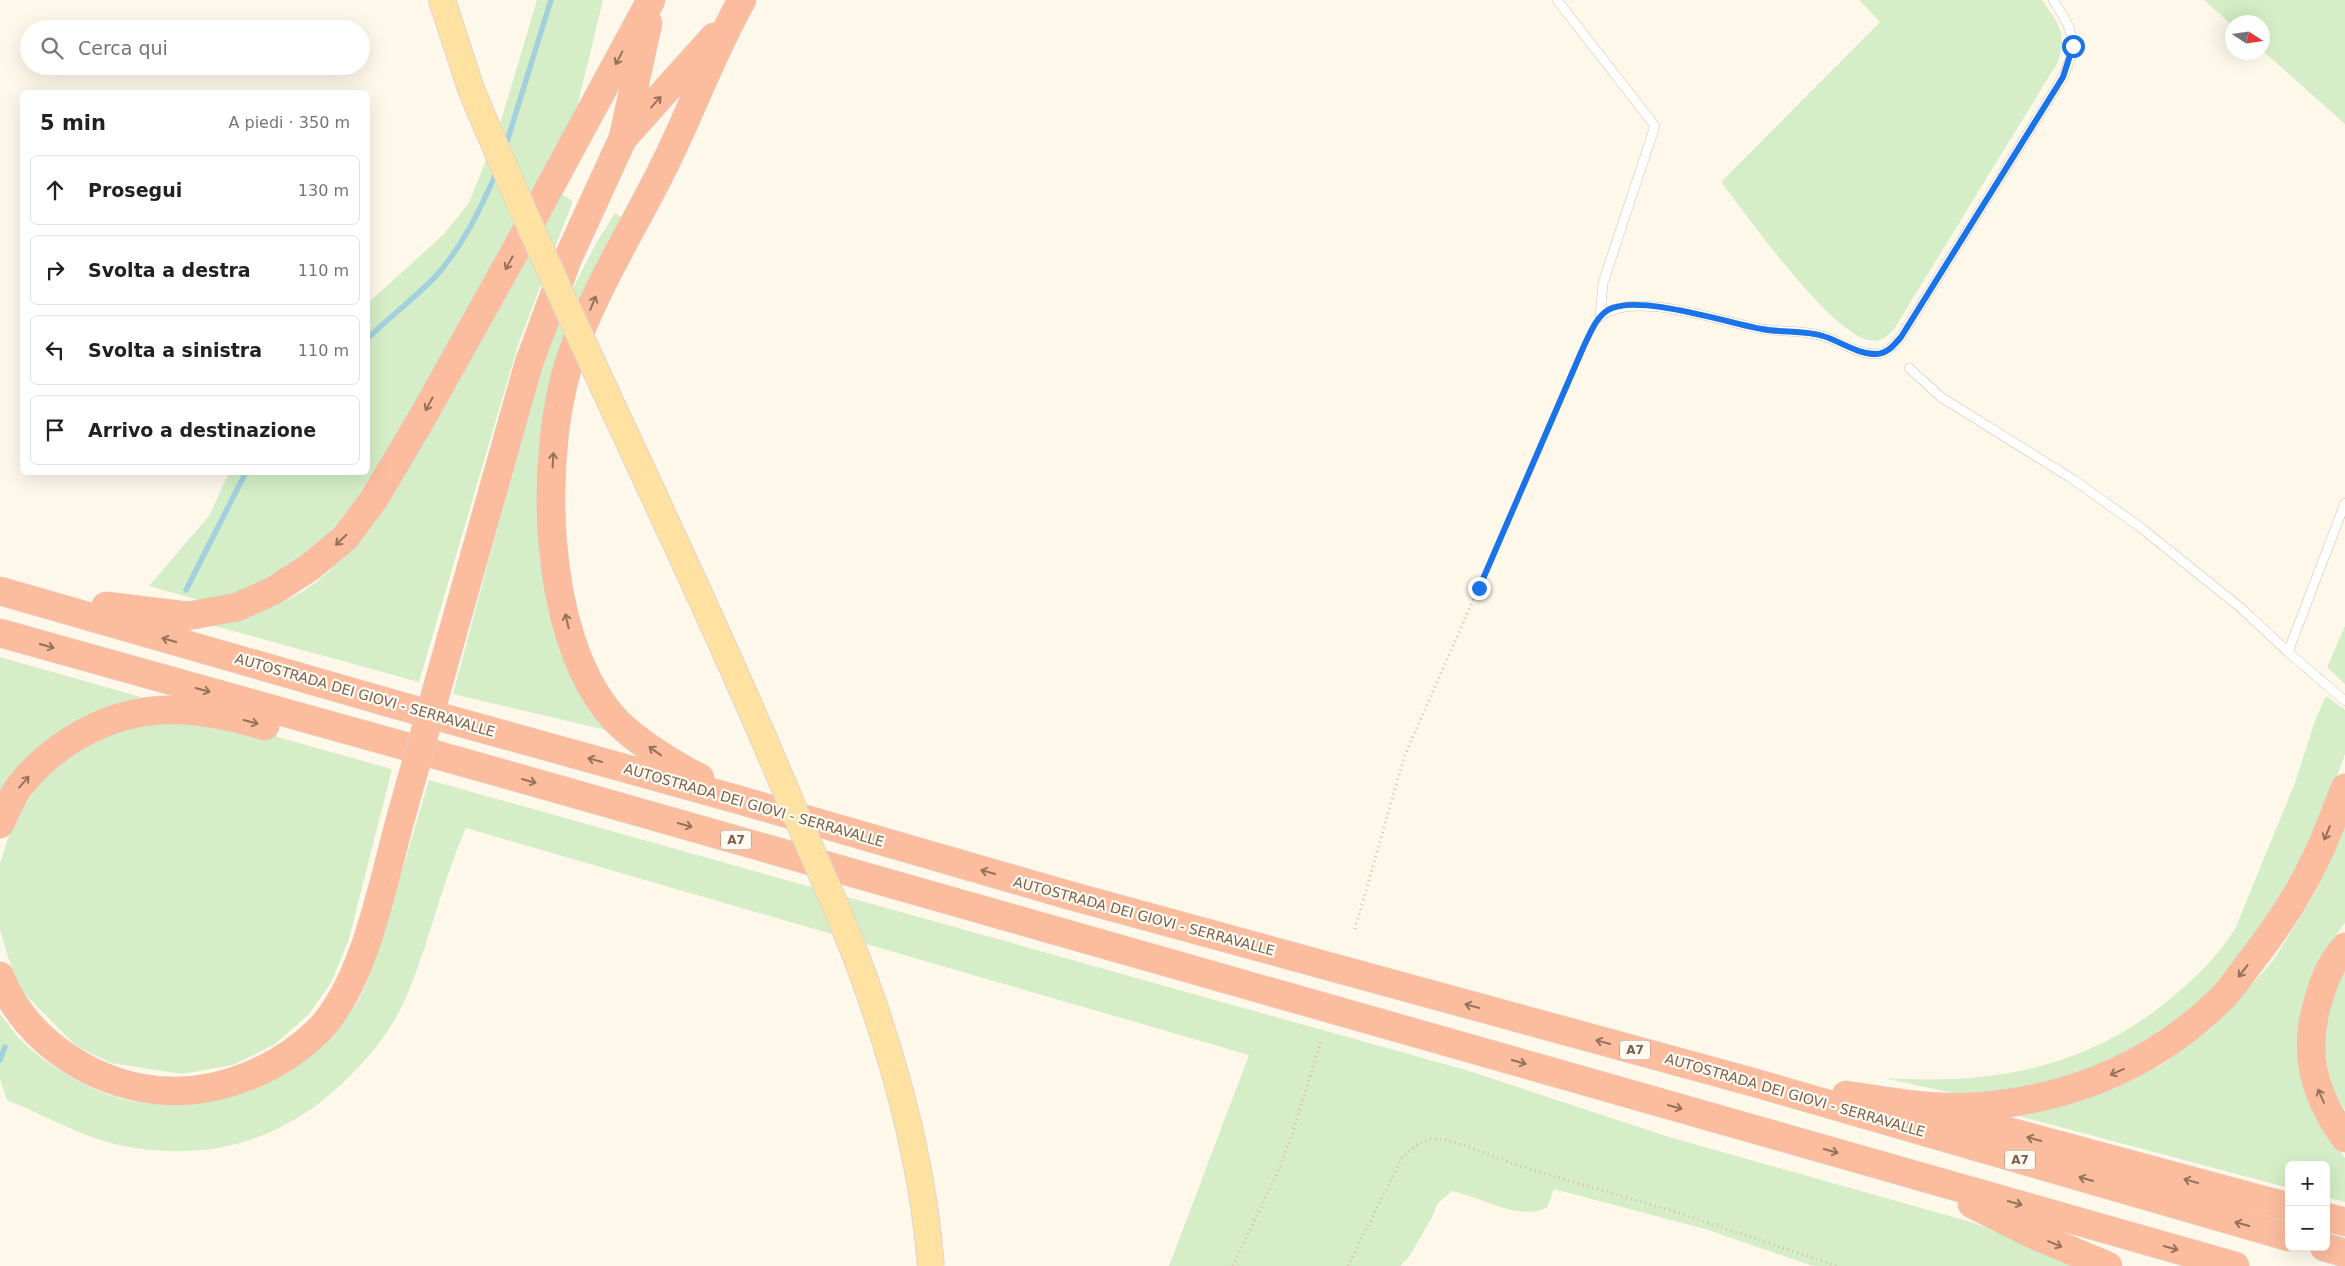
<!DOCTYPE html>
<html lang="it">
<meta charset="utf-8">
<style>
body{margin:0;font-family:"DejaVu Sans",sans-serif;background:#f2f2f2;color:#202124}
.controls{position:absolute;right:15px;bottom:15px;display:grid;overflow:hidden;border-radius:8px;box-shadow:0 5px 20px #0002}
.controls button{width:45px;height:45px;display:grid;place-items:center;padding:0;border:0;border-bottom:1px solid #e0e0e0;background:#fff;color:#202124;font:25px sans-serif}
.compass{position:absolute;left:2225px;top:15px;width:45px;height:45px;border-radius:50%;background:#fff;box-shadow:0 5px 20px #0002;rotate:102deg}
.stop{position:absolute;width:15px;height:15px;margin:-11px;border:4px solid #1a73e8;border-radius:50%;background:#fff}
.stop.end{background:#1a73e8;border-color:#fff;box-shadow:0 1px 5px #0008}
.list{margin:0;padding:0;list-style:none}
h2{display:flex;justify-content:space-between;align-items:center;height:65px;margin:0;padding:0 20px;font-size:21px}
h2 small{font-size:16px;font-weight:400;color:#757577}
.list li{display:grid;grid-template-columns:32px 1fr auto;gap:15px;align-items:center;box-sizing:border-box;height:70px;margin:0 10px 10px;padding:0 10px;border:1px solid #e0e0e0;border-radius:8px}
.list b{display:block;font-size:19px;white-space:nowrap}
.list em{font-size:16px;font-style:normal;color:#757577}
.icon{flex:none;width:28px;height:28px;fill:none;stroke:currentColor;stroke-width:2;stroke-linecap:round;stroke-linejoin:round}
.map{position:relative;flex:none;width:2345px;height:1266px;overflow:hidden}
.search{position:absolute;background:#fff;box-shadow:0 5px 20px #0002;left:20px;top:20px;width:350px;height:55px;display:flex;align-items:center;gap:12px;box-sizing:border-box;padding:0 18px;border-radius:28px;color:#757577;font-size:19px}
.panel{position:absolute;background:#fff;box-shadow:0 5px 20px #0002;left:20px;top:90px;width:350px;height:385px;border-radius:8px}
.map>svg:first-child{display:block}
.green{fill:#d5eec7}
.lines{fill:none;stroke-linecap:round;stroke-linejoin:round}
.stream{stroke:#a2d1dd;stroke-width:5.5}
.service-casing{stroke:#d3c0ae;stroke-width:10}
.primary-casing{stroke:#ddd5d0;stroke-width:28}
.motorway-casing{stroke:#ddd5d0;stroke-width:29}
.path{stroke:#dcbca2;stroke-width:3;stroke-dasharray:1 4;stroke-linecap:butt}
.service{stroke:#fff;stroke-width:9}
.primary{stroke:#ffe1a1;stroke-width:26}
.motorway{stroke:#fcbc9e;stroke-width:28}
.primary-bridge-casing{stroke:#ddd5d0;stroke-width:28;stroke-linecap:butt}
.motorway-bridge-casing{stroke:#ddd5d0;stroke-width:29;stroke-linecap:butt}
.primary-bridge{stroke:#ffe1a1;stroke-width:26}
.motorway-bridge{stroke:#fcbc9e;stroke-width:28}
.oneway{stroke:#96725b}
.route{stroke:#1a73e8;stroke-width:6}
.labels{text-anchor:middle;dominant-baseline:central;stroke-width:4.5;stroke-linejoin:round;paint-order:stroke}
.shield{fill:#fffbf3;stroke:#a38e7d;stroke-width:1}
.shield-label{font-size:12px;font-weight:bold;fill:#7c5f4a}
.street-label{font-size:14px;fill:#7c5f4a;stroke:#fffbf3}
</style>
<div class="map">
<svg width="2345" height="1266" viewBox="0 0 2345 1266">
<rect width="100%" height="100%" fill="#fef8eb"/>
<path class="green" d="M537 0H603L572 128 347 521 315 553 242 594 198 600 149 586 209 516 229 473 368 472V303L443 235 469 203 500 124Z
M1859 0H2042C2058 23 2068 34 2058 62L1894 329C1887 337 1880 343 1868 340 1829 331 1748 217 1721 182L1880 22Z
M2204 0H2345V124L2263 51 2262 22H2232V25Z
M561 194 573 201 518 345 419 682 211 625C248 616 284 606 315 583 329 573 340 559 352 547Z
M615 213 627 221 586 295 541 512 610 731 453 694 540 369 558 318 595 245Z
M2345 626V684L2327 667Z
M0 657 141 697 71 724 44 743 0 804Z
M2326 696 2345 710V754L2314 840 2238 967 2190 1014 2142 1046 2073 1077 2008 1091 1956 1094 1884 1078C1995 1085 2090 1068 2176 994 2199 975 2219 954 2235 929L2295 783 2316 718Z
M167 718 220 721 392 769 349 939 331 983 309 1014 274 1045 233 1065 182 1074 111 1063 76 1046 20 989 8 957 0 929V863L13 823 40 783 70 751 121 728Z
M429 780 1469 1071 1669 1137 1971 1222 2088 1266H1813L1705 1229 1554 1189 1547 1208C1516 1221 1483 1197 1452 1191L1437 1204 1433 1215 1409 1257 1400 1266H1169L1249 1055 466 828C441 884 429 946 404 1002 391 1030 372 1054 351 1075 288 1139 212 1163 123 1146 83 1138 45 1115 7 1100L0 1079V1014C8 1023 15 1035 24 1043 50 1068 100 1097 136 1102 218 1115 302 1078 351 1012 368 988 376 956 385 928 400 879 414 830 429 780Z
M2345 822V923L2324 951 2308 989 2301 1075 2313 1112 2345 1158V1202L2326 1197V1165H2289V1188L2015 1115 2098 1094 2160 1066 2214 1026 2273 961 2315 893Z
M2345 963V1110L2331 1087 2324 1041 2326 1011Z"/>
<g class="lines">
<path class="stream" d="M505 148 551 0
M368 338C389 318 412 300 433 279 461 250 481 208 497 171
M186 590 246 472
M0 1060 5 1047"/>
<g class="service-casing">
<path id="service" d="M1557 0 1655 126 1603 283 1600 317
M1600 317C1632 289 1722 322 1762 329 1782 332 1804 330 1823 336 1840 341 1858 355 1877 354 1888 353 1894 345 1901 337L2063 77C2079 43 2073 29 2053 0
M1909 368 1941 397 2074 480 2140 527 2241 608 2288 652 2345 701
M2288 652 2345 503"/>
</g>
<g class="primary-casing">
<path id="primary" d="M442 0 471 89"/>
</g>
<g class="motorway-casing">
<path id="motorway" d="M624 137 714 37
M0 591 397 705 743 801 1068 895 1752 1082 2289 1237
M106 606 188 616 237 607 273 591 310 567 345 538 374 499 422 418 513 255 651 0
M0 633 494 771 2235 1266
M452 635 529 363 568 258 623 138 648 23
M700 778C674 765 629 737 611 715 541 633 538 451 572 354 594 290 631 232 661 172 690 115 711 55 742 0
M0 824C6 812 11 798 19 787 54 742 110 711 167 710 200 709 233 717 265 726
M2345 947C2332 961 2324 980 2319 998 2302 1050 2313 1094 2345 1138
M0 976C26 1044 101 1090 172 1091 225 1092 282 1067 319 1030 366 981 383 881 401 817
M1846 1095C1887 1101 1928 1109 1970 1107 2065 1101 2150 1068 2219 1001 2232 989 2243 971 2254 957 2279 925 2301 891 2318 854 2328 833 2336 810 2345 788
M1941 1118 1996 1128 2289 1207
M1972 1204 2034 1235 2108 1266
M2326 1217 2345 1222
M2324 1247 2345 1253"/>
</g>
<path class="path" d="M1355 929 1404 757 1594 326
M1233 1266 1278 1171 1291 1138 1321 1041
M1348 1266 1402 1158 1418 1144 1431 1139 1446 1140 1463 1145 1513 1164 1672 1211 1837 1266"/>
<use href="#service" class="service"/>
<use href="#primary" class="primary"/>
<use href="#motorway" class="motorway"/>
<g class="primary-bridge-casing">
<path id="primary-bridge" d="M471 89C572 332 693 567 794 810 817 865 843 919 863 975 897 1068 923 1167 931 1266"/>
</g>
<g class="motorway-bridge-casing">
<path id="motorway-bridge" d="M401 817 452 635"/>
</g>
<use href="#primary-bridge" class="primary-bridge"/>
<use href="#motorway-bridge" class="motorway-bridge"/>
</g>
<defs><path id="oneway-shaft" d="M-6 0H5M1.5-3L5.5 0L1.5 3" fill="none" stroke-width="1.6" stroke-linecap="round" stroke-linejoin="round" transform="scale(1.25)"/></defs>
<g class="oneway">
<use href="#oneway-shaft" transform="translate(619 58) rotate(118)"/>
<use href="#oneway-shaft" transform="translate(656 102) rotate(-48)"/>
<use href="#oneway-shaft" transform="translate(509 263) rotate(119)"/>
<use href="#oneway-shaft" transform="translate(593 303) rotate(-68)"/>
<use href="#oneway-shaft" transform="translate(429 404) rotate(119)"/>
<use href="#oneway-shaft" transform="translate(553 460) rotate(-87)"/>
<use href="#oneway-shaft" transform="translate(341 540) rotate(136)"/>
<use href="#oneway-shaft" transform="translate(567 621) rotate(-103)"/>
<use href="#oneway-shaft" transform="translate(169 640) rotate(-164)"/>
<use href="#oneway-shaft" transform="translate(47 646) rotate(16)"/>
<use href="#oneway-shaft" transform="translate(203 690) rotate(16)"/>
<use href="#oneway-shaft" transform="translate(251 722) rotate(15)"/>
<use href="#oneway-shaft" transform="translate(655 751) rotate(-144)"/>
<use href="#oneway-shaft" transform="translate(595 760) rotate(-165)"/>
<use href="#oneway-shaft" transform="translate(529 781) rotate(16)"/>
<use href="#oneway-shaft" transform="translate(24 782) rotate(-49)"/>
<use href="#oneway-shaft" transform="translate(685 825) rotate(16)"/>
<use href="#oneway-shaft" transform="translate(2327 833) rotate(112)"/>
<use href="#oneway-shaft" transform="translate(988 872) rotate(-164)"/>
<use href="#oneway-shaft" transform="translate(2243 971) rotate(128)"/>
<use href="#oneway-shaft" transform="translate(1472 1006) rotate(-165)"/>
<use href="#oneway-shaft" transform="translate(1603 1042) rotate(-165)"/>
<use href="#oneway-shaft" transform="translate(1519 1062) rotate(16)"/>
<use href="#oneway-shaft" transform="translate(2117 1072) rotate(156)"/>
<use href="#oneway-shaft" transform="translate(2321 1096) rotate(-114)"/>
<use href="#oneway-shaft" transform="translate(1675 1107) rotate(16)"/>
<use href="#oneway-shaft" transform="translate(2034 1139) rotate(-165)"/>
<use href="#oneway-shaft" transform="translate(1831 1151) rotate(16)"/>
<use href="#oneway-shaft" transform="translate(2086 1179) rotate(-164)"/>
<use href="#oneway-shaft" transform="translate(2191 1181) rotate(-165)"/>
<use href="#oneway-shaft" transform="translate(2015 1203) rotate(16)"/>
<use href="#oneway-shaft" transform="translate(2242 1224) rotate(-164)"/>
<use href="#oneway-shaft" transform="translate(2055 1244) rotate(23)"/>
<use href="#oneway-shaft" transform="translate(2171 1248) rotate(16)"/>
</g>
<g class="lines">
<path class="route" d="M1479 588 1583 348C1589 336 1595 318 1608 310 1637 293 1728 323 1762 329 1782 333 1803 330 1823 336 1840 341 1858 355 1877 354 1888 353 1894 345 1901 337L2063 77 2073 46"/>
</g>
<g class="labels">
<g class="shield">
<rect x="721" y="830.5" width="30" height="19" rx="4"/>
<rect x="1620" y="1040.5" width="30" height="19" rx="4"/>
<rect x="2005" y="1150.5" width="30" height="19" rx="4"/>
</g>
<g class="shield-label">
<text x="736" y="840">A7</text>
<text x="1635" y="1050">A7</text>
<text x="2020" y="1160">A7</text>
</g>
<g class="street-label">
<text transform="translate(365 695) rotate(16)">AUTOSTRADA DEI GIOVI - SERRAVALLE</text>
<text transform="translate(754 805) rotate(16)">AUTOSTRADA DEI GIOVI - SERRAVALLE</text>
<text transform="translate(1144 916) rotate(15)">AUTOSTRADA DEI GIOVI - SERRAVALLE</text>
<text transform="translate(1795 1095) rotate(16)">AUTOSTRADA DEI GIOVI - SERRAVALLE</text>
</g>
</g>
</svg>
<div class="controls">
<button>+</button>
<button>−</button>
</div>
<svg class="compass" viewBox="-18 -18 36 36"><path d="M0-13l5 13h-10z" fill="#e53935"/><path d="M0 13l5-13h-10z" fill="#757577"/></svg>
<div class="stop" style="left:2073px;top:46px"></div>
<div class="stop end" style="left:1479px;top:588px"></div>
<div class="search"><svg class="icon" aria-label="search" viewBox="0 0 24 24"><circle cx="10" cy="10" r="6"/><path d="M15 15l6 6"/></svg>Cerca qui</div>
<section class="panel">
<h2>5 min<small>A piedi · 350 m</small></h2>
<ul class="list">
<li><svg class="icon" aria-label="ahead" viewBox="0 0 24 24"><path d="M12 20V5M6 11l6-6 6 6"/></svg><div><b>Prosegui</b></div><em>130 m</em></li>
<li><svg class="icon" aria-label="right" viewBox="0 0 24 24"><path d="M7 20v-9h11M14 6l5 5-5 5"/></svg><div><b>Svolta a destra</b></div><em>110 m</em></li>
<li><svg class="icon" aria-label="left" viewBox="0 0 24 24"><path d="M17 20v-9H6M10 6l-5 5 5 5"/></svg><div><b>Svolta a sinistra</b></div><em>110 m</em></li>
<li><svg class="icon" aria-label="arrive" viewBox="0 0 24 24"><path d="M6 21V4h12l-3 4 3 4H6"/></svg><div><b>Arrivo a destinazione</b></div></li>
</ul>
</section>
</div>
